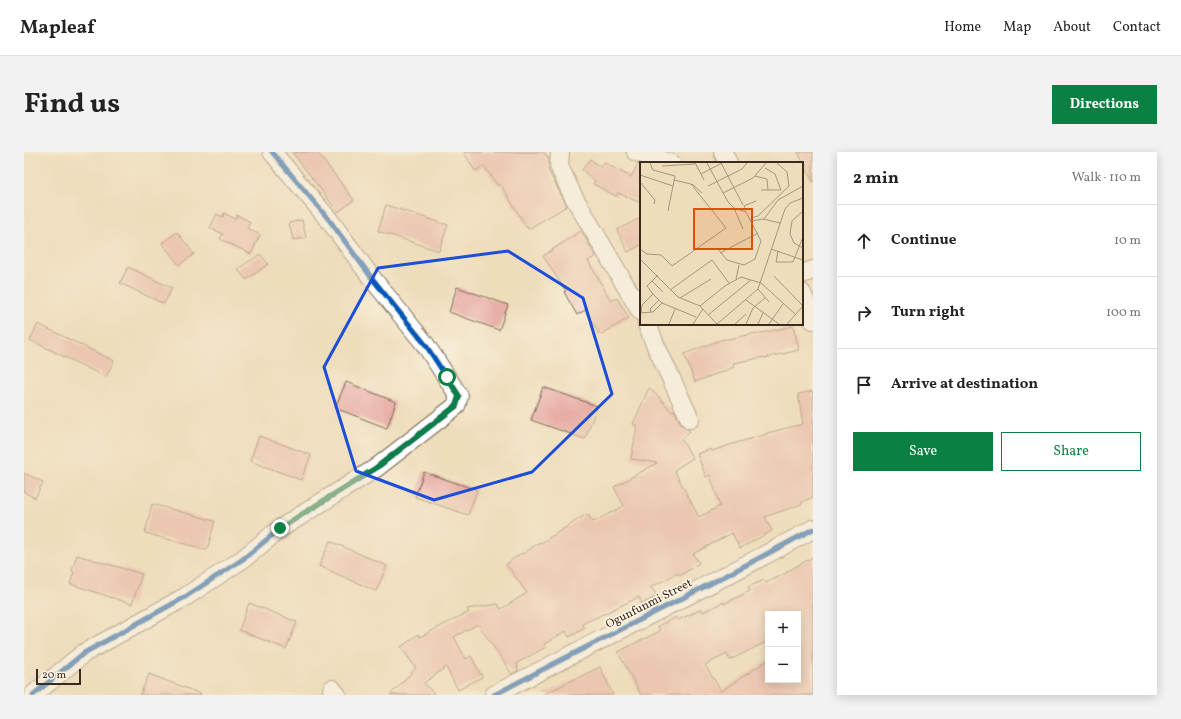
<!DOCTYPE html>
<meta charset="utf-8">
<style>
body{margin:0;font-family:Vollkorn,serif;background:#f2f2f2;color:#222}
.controls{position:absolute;right:12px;bottom:12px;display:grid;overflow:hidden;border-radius:0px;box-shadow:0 2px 10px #0003}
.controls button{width:36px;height:36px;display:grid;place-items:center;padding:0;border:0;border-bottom:1px solid #e0e0e0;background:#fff;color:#222;font:20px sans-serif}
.scale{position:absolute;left:12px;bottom:10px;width:45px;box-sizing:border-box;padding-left:4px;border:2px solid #3b2a1e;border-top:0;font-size:11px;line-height:14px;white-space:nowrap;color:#3b2a1e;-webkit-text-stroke:3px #fcf5e5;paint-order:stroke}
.stop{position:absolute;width:12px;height:12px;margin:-9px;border:3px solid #0b8043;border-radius:50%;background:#fff}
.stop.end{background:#0b8043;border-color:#fff;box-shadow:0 1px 4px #0008}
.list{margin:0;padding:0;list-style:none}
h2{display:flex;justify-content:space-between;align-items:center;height:52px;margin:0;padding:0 16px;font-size:17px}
h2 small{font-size:13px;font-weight:400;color:#767676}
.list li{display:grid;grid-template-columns:26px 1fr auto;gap:12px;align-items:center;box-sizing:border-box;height:72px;padding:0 16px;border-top:1px solid #e0e0e0}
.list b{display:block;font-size:15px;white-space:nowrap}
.list em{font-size:13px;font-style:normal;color:#767676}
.actions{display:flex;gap:8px;padding:12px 16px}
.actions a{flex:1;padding:9px 0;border:1px solid #0b8043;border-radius:0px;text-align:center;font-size:14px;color:#0b8043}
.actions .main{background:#0b8043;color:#fff}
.icon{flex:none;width:22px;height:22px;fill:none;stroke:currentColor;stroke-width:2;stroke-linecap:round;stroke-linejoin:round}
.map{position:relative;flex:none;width:789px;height:543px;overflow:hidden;border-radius:0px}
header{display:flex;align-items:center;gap:24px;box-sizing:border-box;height:56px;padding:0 20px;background:#fff;border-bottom:1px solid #e0e0e0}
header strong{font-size:19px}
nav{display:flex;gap:22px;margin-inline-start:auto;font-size:14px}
.intro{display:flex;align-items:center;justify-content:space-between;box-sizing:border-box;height:96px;padding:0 24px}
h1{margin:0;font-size:28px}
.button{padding:10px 18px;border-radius:0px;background:#0b8043;color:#fff;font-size:14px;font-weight:700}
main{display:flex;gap:24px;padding:0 24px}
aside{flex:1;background:#fff;border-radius:0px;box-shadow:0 2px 10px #0003}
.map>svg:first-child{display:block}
.building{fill:#e7ada6;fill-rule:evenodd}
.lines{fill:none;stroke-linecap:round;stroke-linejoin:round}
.minor-casing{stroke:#7a6955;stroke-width:20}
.minor{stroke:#fff;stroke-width:18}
.cycleway-casing{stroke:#fcf5e5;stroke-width:8}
.cycleway{stroke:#0057b8;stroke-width:5}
.route{stroke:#0b8043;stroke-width:5}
.marked{fill:none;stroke:#1d4ed8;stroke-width:3;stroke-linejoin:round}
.labels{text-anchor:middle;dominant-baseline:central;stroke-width:3;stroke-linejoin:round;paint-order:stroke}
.street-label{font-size:12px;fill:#3b2a1e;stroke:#fcf5e5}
.inset-road{fill:none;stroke:#a6957c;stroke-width:1}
.view{fill:#d7540e;fill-opacity:0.15;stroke:#d7540e;stroke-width:2}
.inset-edge{fill:none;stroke:#3b2a1e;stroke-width:2}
</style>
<header>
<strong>Mapleaf</strong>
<nav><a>Home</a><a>Map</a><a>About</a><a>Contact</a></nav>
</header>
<div class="intro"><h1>Find us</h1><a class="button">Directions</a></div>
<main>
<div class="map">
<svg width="789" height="543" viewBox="0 0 789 543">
<rect width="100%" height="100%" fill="#fcf5e5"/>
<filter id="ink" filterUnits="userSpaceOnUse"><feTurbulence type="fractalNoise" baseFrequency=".025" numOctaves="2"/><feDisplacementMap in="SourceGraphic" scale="8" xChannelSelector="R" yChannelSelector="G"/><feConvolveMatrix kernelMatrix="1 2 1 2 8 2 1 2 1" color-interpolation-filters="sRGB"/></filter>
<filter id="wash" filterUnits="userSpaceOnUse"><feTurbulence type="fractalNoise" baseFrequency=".012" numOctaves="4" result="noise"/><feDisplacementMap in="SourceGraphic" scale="16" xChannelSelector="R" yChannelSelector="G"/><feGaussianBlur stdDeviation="0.9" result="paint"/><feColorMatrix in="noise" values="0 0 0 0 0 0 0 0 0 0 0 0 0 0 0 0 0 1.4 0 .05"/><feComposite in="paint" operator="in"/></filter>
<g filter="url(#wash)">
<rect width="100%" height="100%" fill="#edb"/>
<g id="blocks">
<path class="building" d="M268 0H293L330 48 314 60Z
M440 0H520L525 7V17L524 18 543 54 504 77 476 32 474 34 460 14 451 19Z
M774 0H789V30Z
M566 7 577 16 580 11 607 25 614 12 617 13V51L594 41 592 44 569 32 571 29 558 18Z
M362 53 424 73 415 99 354 79Z
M200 61 211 67 213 63 226 70 223 76 236 83 227 102 196 87 199 82 186 76 193 62 199 65Z
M617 66V93L604 100 593 78Z
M278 68 282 86 269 88 265 71Z
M557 79 572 104 564 109 587 149 593 146 605 166 576 183 561 158 553 163 540 140 542 139 519 104Z
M153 80 170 102 155 113 138 91Z
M236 102 244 112 222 128 214 117Z
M104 115 148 136 140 152 96 131Z
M433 135 484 153 475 178 425 160Z
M14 172 90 209 82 225 6 188Z
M769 174 775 198 741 206V205L709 211 710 215 671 230 660 202 699 187V188L733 181V182Z
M322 230 372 250 363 276 311 256Z
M519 235 573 254 561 287 507 268Z
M625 236 633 243 648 260 650 258 657 272 660 275 666 279 657 287 669 306 650 318 675 365 696 354 686 323 682 325 673 302 687 297 688 299 712 291 743 282V281L779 272 774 242 789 239V345L778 350V352L741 365 748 379 716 396 708 381 669 402 675 411 656 424 654 421 627 435 633 444 618 452 615 445 558 472 561 476 545 485 542 479 520 492 522 495 493 511 494 519 488 522 454 472 430 485 442 507 447 504 458 525 434 538 422 515 400 531 411 543H366L392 516 377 495 394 482 396 485 445 460 443 457 474 452 477 457 503 441 482 412 498 401 499 402 516 390 517 391 563 362 569 370 600 354 590 335 633 311 607 307 613 274 609 272Z
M235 284 287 303 277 328 226 309Z
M400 320 453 338 444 363 391 345Z
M0 321 19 330 11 346 0 340Z
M128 352 191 369 183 398 121 381Z
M306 389 363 414 352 439 295 414Z
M53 403 118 422 108 452 46 432 50 420 48 419Z
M789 405V543H617L594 500 636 479 634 474 653 465 654 468 678 457 679 460 700 450V452L726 439 724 435 740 428 742 431 763 421 762 420ZM744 462H774V528H744V508L697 539 681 513 703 502 706 508 744 489Z
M225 451 273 470 262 497 215 478Z
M576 515 589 543H518Z
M125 522 177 542V543H116Z"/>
</g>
</g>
<g filter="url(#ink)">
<use href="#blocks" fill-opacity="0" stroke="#7a6955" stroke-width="1"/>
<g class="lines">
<g class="minor-casing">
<path id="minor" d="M536 0 535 14 548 42 617 160
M612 0 647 11
M699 0 704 11
M778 122 789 118
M778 141 789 168
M623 172 631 192 666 267
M308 537 313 543
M9 543 60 501 161 445 219 407 257 376 352 316 432 254 435 244 401 192 347 125 306 69 248 0
M470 543C576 487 684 435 789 377"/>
</g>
<use href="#minor" class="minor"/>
<g class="cycleway-casing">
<path id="cycleway" d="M9 543 60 501 161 445 219 407 257 376 352 316 432 254 435 244 401 192 347 125 306 69 248 0
M470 543C576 487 684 435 789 377"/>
</g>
<use href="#cycleway" class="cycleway"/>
</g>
</g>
<g class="lines" filter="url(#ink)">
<path class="route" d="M256 376 352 316 432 254 435 244 423 225"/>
</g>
<path d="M0 0H789V543H0ZM484 99 559 146 588 242 508 320 410 348 332 319 300 215 354 116Z" fill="#edb" fill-opacity=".55" fill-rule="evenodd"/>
<path class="marked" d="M484 99 559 146 588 242 508 320 410 348 332 319 300 215 354 116Z"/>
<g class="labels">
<g class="street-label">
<text transform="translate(625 452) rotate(-27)">Ogunfunmi Street</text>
</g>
</g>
<g transform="translate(616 10)">
<rect width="163" height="163" fill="#edb"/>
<path class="inset-road" d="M10 1 13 8 35 14 28 49M55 1 61 12M67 1 88 40 94 46 106 50 121 79 115 97 104 103 87 98 77 86M81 1 103 43M22 4 55 2M0 13 33 24M115 14 127 17 128 28M64 18 61 12 82 1M0 20 15 38 14 42M52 22 62 31M68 24 102 7 107 1M121 28H141L135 12 125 6M83 31 113 16 126 1M94 46 103 67M106 49 104 44 116 39M163 49 152 59 150 72 154 81 163 86M111 56 118 54 149 24 147 10 137 1M124 57 138 38 163 24M112 59 123 57 140 61M0 87 7 92 21 93 32 104 86 66 51 22 34 18M131 87 163 98M138 89 136 100H153L163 75M80 91 118 71M0 97 38 135 60 144 77 162M18 113 7 124 13 132 22 141 56 155M134 114 163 144 147 162M96 117 99 103M12 119 23 130M118 127 129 140M30 128 72 98 89 121M40 136 71 117M106 138 139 162M60 144 85 124 101 115 121 121 155 152M11 150 10 147 19 138M0 151 13 150 22 141M1 151 2 143 13 132M68 153 111 118M29 162 35 147M53 162 63 147M77 162 118 127 145 47 150 41 163 36M95 162 106 152M106 162 113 146 125 136M118 162 123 151M129 162 143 142"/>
<path class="view" d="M54 47H112V87H54Z"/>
<rect width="163" height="163" class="inset-edge"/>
</g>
</svg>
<div class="controls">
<button>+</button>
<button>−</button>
</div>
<div class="scale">20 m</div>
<div class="stop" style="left:423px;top:225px"></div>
<div class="stop end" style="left:256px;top:376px"></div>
</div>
<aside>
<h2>2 min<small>Walk · 110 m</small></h2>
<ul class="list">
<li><svg class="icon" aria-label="ahead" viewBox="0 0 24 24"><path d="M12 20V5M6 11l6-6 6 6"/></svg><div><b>Continue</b></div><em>10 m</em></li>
<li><svg class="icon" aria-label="right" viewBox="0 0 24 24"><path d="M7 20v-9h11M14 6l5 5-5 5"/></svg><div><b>Turn right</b></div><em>100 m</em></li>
<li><svg class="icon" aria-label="arrive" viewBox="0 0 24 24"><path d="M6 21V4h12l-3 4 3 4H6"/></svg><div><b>Arrive at destination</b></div></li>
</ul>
<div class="actions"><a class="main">Save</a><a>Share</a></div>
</aside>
</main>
